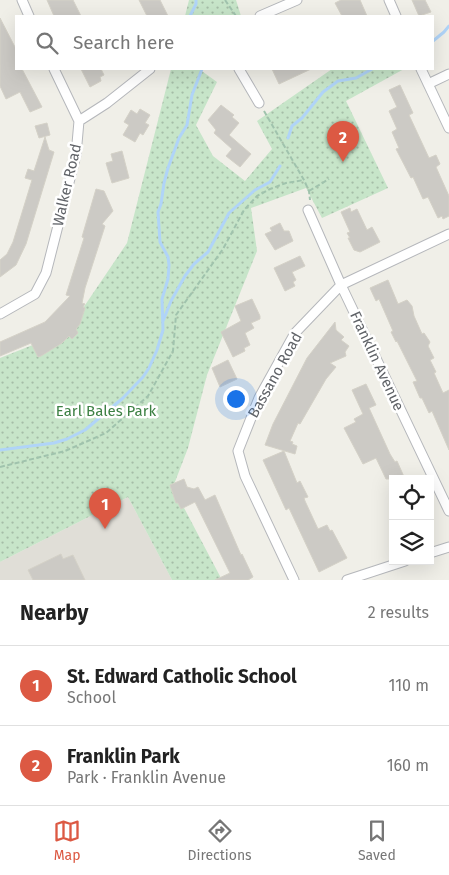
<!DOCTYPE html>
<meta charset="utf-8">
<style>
body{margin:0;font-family:"Fira Sans",sans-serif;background:#f6f6f6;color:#222}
.controls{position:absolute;right:15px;bottom:15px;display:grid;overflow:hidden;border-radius:0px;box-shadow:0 5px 20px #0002}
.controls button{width:45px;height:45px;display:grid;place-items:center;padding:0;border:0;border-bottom:1px solid #e0e0e0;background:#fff;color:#222;font:25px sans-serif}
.you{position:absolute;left:235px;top:398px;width:18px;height:18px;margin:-12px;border:4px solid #fff;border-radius:50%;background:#1a73e8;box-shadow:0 0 0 8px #1a73e833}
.badge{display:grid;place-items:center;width:32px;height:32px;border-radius:50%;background:#dc5943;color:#fff;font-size:16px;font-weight:700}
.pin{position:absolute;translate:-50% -41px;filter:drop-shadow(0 1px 2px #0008)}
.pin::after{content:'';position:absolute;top:26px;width:18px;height:15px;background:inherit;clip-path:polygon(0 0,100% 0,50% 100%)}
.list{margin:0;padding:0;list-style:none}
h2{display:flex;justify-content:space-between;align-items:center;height:65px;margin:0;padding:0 20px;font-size:21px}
h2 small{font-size:16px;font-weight:400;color:#767676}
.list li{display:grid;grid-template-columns:32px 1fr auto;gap:15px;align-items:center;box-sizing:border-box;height:80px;padding:0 20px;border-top:1px solid #e0e0e0}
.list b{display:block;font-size:19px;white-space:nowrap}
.list p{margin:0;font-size:16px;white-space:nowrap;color:#767676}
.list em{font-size:16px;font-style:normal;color:#767676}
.icon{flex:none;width:28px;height:28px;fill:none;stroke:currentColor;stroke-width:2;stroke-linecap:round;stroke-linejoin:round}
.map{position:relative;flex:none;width:449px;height:580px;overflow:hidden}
.search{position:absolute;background:#fff;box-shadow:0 5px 20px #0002;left:15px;right:15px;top:15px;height:55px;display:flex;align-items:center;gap:12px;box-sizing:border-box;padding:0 18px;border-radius:0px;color:#767676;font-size:19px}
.sheet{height:225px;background:#fff}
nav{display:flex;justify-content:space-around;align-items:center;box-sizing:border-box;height:70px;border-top:1px solid #e0e0e0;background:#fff;font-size:14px;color:#767676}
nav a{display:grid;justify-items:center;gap:2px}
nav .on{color:#dc5943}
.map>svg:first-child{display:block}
.education{fill:#e0ded7}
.park{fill:url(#park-dots)}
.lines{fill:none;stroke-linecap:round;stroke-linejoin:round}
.stream{stroke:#b0d4f8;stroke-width:3}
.building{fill:#cccac5;stroke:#d4d1c7}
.street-casing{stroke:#b5b7bb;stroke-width:11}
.path{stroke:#a0c3ad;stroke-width:2;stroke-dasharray:5 2.5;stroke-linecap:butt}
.street{stroke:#fff;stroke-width:9}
.labels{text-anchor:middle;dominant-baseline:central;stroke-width:5;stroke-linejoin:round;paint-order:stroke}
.street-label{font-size:15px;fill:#5f6267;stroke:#fff}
.park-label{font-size:15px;fill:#3d8144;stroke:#fff}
</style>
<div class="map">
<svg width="449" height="580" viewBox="0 0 449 580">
<defs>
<pattern id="park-dots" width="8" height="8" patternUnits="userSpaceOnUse" patternTransform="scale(1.25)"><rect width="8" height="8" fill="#c7e5c9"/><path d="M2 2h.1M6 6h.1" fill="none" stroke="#a5bda7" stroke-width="1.8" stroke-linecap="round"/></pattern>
</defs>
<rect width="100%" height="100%" fill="#f0efe8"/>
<path class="education" d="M128 497 172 580H0V562Z"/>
<path class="park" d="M189 0H236L241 16H185Z
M171 69H199L217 82 196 125 213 156 245 181 272 149 257 121 332 69H404L346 101 388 188 322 218 306 188 251 208 257 251 207 375 188 448 173 487 222 580H172L128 497 0 562V358L63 333 77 317 127 243Z"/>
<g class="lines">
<path class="stream" d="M190 16 196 4V0
M433 41 444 32 449 26
M288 138 292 126 302 118 323 92 338 81 356 78 372 69
M163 321 171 301 185 276 194 264 208 252 229 213 255 190 270 182 280 166
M0 450 54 443 67 439 85 430 123 398 143 377 149 368 157 350 163 330 162 299 168 279 169 265 168 257 160 242 158 212 161 204 164 183 168 168 179 138 187 125 192 95 202 69"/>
</g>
<path class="building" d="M47 0H73L81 16H54Z
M139 0H160L168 16H147Z
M341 0H360L367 16H342L335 3Z
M412 0H425L431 12 419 16Z
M0 18 16 49V69H22L42 107 30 112 20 92 6 99 0 86Z
M81 69H101L104 75 100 77 101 81 90 87Z
M272 69H311L279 84Z
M400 85 413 113 409 115 429 158 436 155 440 164 436 167 449 196V216L443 219 442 216 438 218 428 197 423 199 413 177 411 178 396 149 399 148 392 132 397 129 389 111 397 107 389 90Z
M221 105 234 115 232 117 239 123 229 135 251 154 240 167 226 156 232 149 214 133 216 130 208 120Z
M140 109 150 115 145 123 149 125 143 135 140 133 135 142 123 135 129 125 124 122 131 110 137 114Z
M47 123 50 135 39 138 35 126Z
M45 137 49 150 54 152 26 244 16 265 0 277V260L7 254 13 242 32 180 25 178 28 169 34 171Z
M122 151 129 178 112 183 106 163 113 161 111 154Z
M96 189 104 191 113 211 102 224 105 226 85 288 82 303 85 304 83 307 85 308 80 324 76 329 78 333 72 339 69 336 62 343 41 356 38 357 31 343 0 356V342L45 322 70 296 66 295 84 238 82 237Z
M350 208 351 212 357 209 367 230 372 227 380 242 360 252 354 250 348 238H350L347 233 350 232 341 212Z
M280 223 284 231H289L293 241 275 250 265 234 272 231 270 228Z
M300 256 305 266 292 272 296 280 293 282 295 286 285 291 274 268Z
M388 280 398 304 407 300 412 306 414 316 422 334 424 333 430 342 428 346 434 358 430 360 436 372 434 373 443 393 449 390V450L432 411 429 413 422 398H420L413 382 417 381 397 341 396 342 391 332 393 331 379 299 376 301 370 288Z
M252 299 260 316V319L251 323 254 328 245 333 250 345 244 348 245 351 233 357 221 332 241 321 235 306Z
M335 322 336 330 344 337 341 340 349 346 345 352 346 356 330 363 336 367 326 379 300 424 298 423 290 441 293 442 292 444 297 446 295 454 265 445 273 424 307 358Z
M228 360 237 379 220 387 212 368Z
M366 384 376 405 369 408 390 454 395 462 397 461 405 479H386L376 458 363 464 344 428 356 422 354 419 363 414 352 390Z
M284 451 297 483 300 481 308 497 304 498 305 501 318 529 327 525 330 531 332 530 347 558 319 572 289 508 286 510 263 460Z
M184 479 187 487 194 489 198 487 205 500 215 495 241 555 242 554 253 577 248 580H215L230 573 195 502 181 509 178 503H176L170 485Z
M61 554 63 559 73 555 85 580H33L28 570Z"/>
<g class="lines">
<g class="street-casing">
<path id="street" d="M22 0 29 16
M389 0 396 16
M260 16 297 0
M54 69 79 121
M239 69 259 103
M421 69 449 128
M428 84 449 74
M308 210 341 285 449 511
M0 314 35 294 46 273 76 155 79 121 107 103 150 69
M430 553 449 547
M294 580 245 476 238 451 259 398 295 333 341 285 449 234
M347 580 405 561"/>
</g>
<path class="path" d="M225 0 236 16
M264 111 304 180 309 191 310 200
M309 191 329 179
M0 467 65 451 106 433 148 396 173 351 176 315 223 249 244 210 257 196 270 189 286 183 304 180"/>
<use href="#street" class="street"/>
</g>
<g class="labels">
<g class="street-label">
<text transform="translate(67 185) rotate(-77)">Walker Road</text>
<text transform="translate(377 361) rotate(65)">Franklin Avenue</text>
<text transform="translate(275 375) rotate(-61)">Bassano Road</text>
</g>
<g class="park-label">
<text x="106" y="411">Earl Bales Park</text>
</g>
</g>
</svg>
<div class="controls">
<button><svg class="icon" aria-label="locate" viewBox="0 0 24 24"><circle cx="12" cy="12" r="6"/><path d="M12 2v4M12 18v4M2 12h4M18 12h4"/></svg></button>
<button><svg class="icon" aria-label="layers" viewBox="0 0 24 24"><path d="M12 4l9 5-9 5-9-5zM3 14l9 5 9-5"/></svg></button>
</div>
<div class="you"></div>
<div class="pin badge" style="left:105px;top:529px">1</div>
<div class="pin badge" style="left:343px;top:162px">2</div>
<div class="search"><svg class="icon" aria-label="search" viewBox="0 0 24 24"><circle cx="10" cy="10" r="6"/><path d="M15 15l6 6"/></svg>Search here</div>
</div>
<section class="sheet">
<h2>Nearby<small>2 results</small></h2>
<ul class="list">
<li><span class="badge">1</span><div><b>St. Edward Catholic School</b><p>School</p></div><em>110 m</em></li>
<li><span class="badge">2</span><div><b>Franklin Park</b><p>Park · Franklin Avenue</p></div><em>160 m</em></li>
</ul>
</section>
<nav>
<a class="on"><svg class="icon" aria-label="map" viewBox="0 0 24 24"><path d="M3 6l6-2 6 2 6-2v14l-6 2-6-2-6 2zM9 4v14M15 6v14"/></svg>Map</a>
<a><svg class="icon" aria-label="directions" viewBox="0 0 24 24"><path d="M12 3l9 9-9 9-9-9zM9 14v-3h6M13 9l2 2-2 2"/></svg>Directions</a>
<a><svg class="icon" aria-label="saved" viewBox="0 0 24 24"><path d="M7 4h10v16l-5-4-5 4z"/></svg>Saved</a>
</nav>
